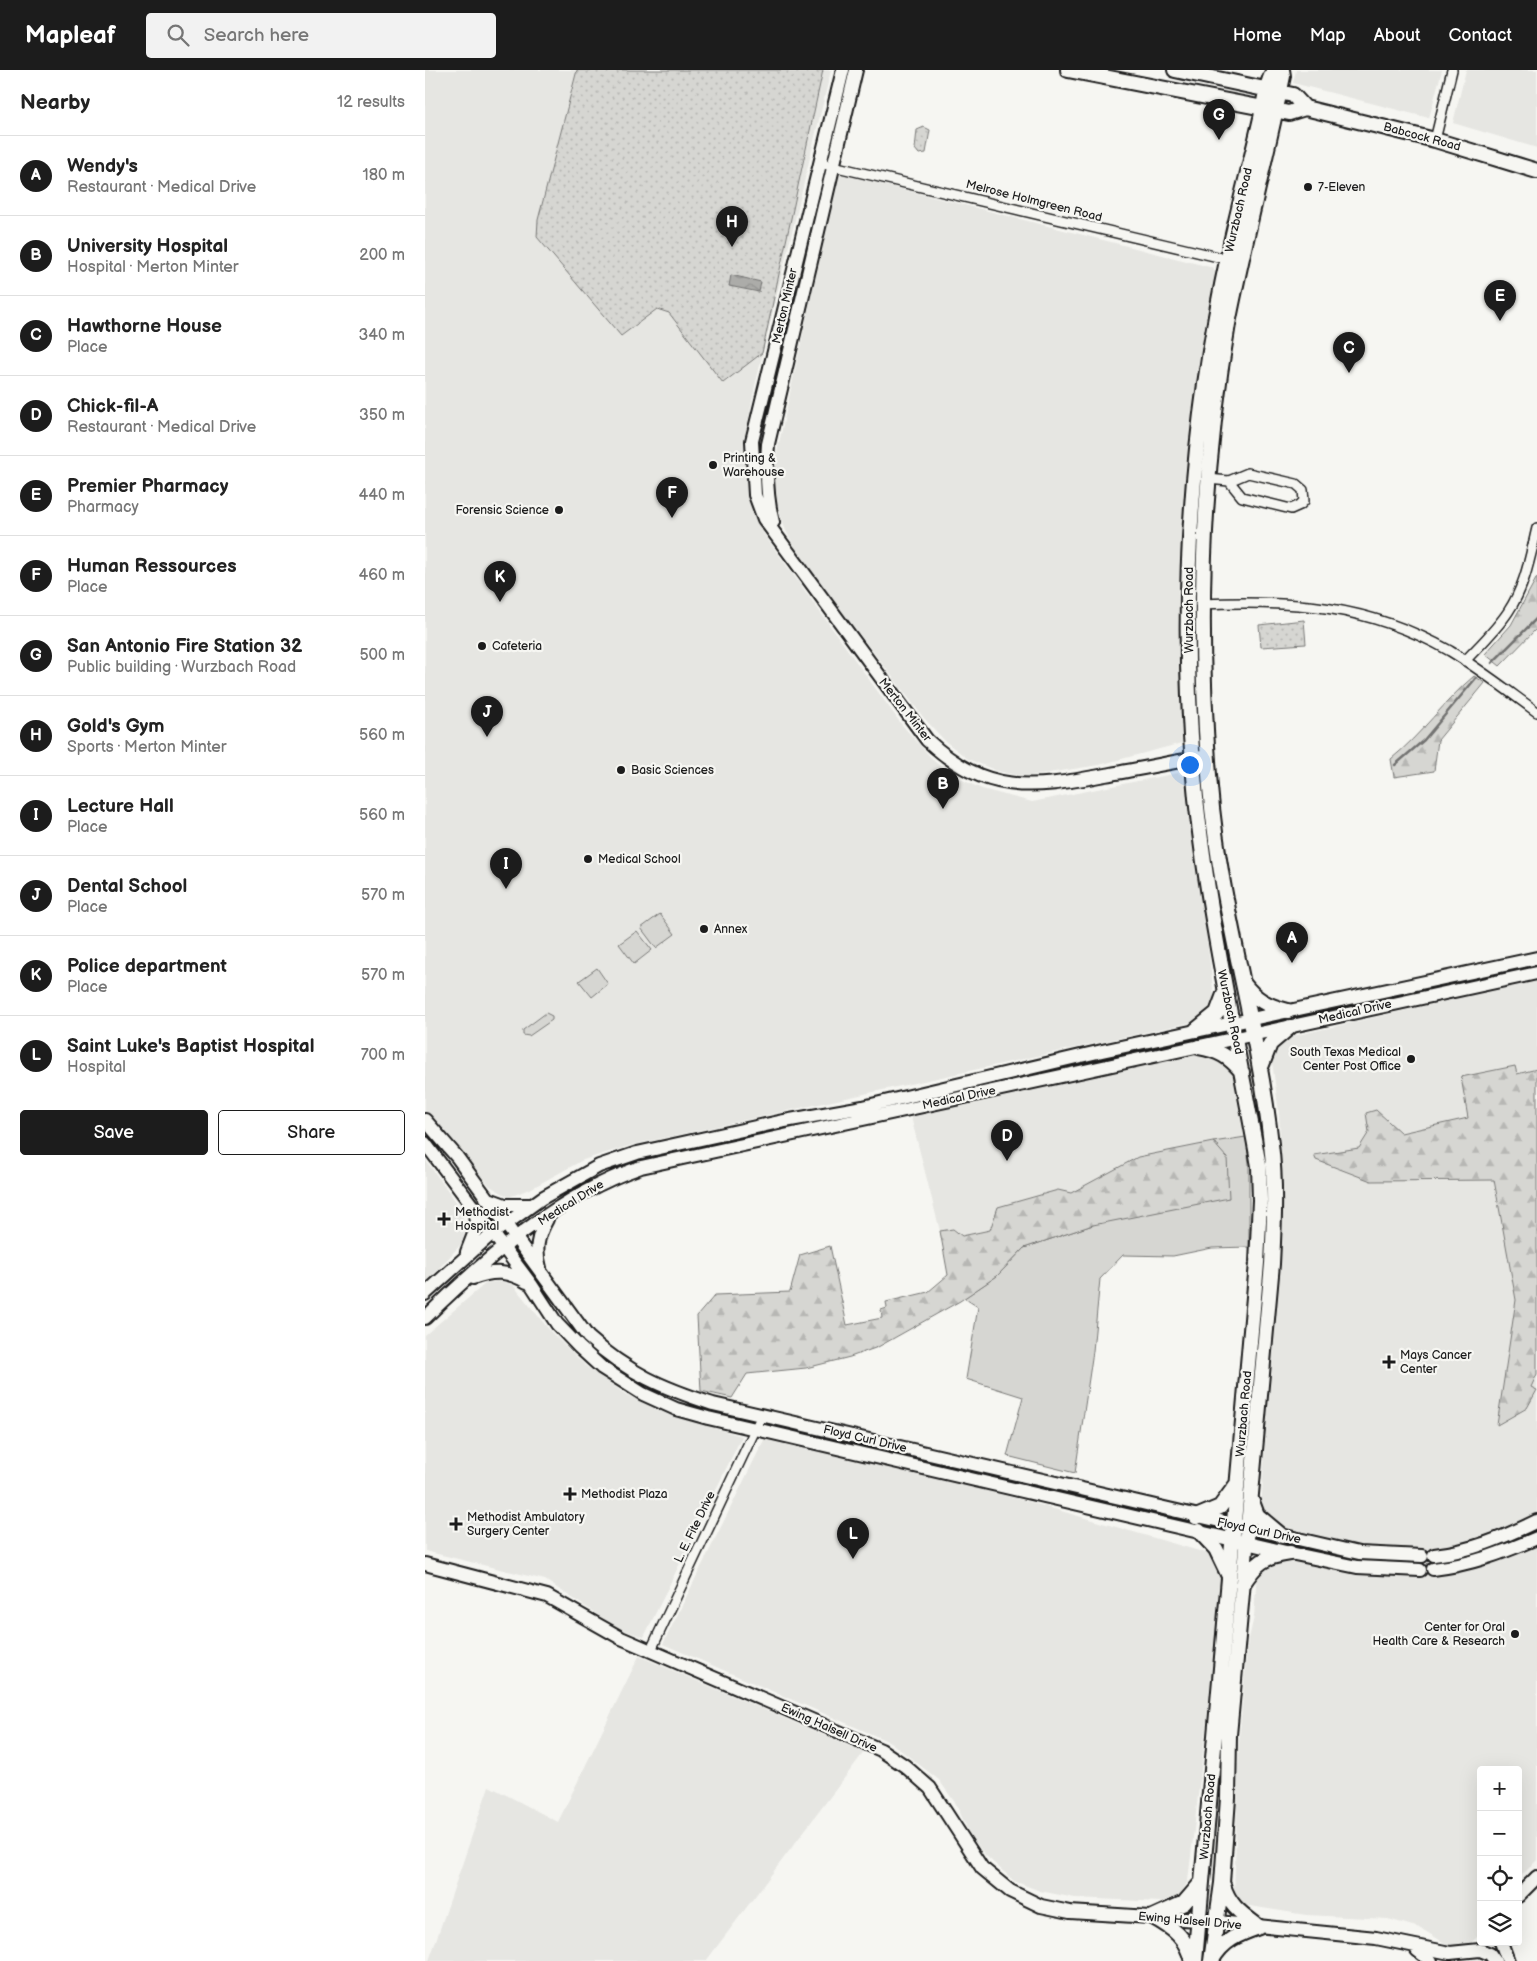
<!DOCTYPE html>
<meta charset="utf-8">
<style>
body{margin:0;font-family:"Balsamiq Sans",sans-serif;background:#f2f2f2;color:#222}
.controls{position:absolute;right:15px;bottom:15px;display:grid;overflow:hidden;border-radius:5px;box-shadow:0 5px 20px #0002}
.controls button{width:45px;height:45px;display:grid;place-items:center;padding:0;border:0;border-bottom:1px solid #e0e0e0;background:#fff;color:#222;font:25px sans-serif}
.you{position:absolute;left:764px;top:694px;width:18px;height:18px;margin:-12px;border:4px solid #fff;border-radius:50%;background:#1a73e8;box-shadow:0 0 0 8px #1a73e833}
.badge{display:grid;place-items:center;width:32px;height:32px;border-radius:50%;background:#1c1c1c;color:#fff;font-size:16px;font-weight:700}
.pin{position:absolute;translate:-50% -41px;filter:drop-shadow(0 1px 2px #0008)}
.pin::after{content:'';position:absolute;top:26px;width:18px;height:15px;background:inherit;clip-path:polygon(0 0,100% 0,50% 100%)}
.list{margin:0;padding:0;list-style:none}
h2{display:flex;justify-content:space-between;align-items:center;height:65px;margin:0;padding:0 20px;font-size:21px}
h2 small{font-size:16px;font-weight:400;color:#767676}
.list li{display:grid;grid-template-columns:32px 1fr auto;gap:15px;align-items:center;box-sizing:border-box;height:80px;padding:0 20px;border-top:1px solid #e0e0e0}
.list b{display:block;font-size:19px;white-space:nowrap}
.list p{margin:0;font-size:16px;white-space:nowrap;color:#767676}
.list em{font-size:16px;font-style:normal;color:#767676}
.actions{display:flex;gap:10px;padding:15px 20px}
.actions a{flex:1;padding:11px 0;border:1px solid #1c1c1c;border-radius:5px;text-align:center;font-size:18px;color:#1c1c1c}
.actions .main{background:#1c1c1c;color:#fff}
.icon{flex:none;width:28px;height:28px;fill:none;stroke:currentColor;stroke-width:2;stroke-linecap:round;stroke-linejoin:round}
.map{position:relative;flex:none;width:1112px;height:1891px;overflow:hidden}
header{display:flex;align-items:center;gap:30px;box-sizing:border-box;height:70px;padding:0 25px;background:#1c1c1c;color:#fff}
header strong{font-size:24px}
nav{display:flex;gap:28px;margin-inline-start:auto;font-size:18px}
.search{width:350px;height:45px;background:#f2f2f2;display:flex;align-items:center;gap:12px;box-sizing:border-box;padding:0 18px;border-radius:5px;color:#767676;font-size:19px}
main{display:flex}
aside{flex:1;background:#fff}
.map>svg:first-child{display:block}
.built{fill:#e6e6e2}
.grass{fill:#d6d6d2;stroke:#797977}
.forest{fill:url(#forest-firs);stroke:#797977}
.park{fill:url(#park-dots);stroke:#797977}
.water{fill:url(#water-waves);stroke:#727271}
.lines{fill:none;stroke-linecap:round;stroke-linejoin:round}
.stream{stroke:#727271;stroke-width:2.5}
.street-casing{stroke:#1c1c1c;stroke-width:12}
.secondary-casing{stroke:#1c1c1c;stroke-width:16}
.primary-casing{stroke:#1c1c1c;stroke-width:18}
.street{stroke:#f6f6f2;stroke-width:9}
.secondary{stroke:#f6f6f2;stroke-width:12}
.primary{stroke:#f6f6f2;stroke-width:14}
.poi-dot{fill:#1c1c1c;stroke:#f6f6f2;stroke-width:2}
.labels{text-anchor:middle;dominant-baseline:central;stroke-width:4.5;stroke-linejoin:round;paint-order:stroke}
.street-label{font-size:12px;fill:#1c1c1c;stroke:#f6f6f2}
.poi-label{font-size:12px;fill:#1c1c1c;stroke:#f6f6f2;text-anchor:start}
</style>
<header>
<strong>Mapleaf</strong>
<div class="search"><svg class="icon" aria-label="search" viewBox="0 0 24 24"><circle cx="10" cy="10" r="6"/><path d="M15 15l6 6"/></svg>Search here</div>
<nav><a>Home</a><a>Map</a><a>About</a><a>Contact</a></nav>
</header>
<main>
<aside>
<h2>Nearby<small>12 results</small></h2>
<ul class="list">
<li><span class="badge">A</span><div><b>Wendy's</b><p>Restaurant · Medical Drive</p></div><em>180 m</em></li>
<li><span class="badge">B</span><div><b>University Hospital</b><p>Hospital · Merton Minter</p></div><em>200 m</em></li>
<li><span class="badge">C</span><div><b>Hawthorne House</b><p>Place</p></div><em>340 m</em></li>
<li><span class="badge">D</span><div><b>Chick-fil-A</b><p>Restaurant · Medical Drive</p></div><em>350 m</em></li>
<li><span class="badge">E</span><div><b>Premier Pharmacy</b><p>Pharmacy</p></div><em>440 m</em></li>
<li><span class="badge">F</span><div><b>Human Ressources</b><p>Place</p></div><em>460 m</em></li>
<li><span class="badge">G</span><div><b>San Antonio Fire Station 32</b><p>Public building · Wurzbach Road</p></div><em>500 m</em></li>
<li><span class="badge">H</span><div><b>Gold's Gym</b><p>Sports · Merton Minter</p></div><em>560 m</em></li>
<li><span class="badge">I</span><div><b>Lecture Hall</b><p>Place</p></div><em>560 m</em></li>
<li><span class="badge">J</span><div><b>Dental School</b><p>Place</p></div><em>570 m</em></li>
<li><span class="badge">K</span><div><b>Police department</b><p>Place</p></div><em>570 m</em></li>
<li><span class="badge">L</span><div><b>Saint Luke's Baptist Hospital</b><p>Hospital</p></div><em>700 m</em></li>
</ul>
<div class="actions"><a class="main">Save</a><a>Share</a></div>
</aside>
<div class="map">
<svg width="1112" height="1891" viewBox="0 0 1112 1891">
<defs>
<pattern id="forest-firs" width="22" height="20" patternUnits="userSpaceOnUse" patternTransform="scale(1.25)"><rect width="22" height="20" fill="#d6d6d2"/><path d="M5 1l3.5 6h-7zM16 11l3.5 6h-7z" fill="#b7b7b4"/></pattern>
<pattern id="park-dots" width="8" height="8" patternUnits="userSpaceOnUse" patternTransform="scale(1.25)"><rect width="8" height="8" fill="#d6d6d2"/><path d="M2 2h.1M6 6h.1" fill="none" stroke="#b7b7b4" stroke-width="1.8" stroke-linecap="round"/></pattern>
<pattern id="water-waves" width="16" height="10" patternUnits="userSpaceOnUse" patternTransform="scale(1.25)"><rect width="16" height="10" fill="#acaca9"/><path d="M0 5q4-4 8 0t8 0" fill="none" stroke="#939391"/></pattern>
</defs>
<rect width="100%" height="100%" fill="#f6f6f2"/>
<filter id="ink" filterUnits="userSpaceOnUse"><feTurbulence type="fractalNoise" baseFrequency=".02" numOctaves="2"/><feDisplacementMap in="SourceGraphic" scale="10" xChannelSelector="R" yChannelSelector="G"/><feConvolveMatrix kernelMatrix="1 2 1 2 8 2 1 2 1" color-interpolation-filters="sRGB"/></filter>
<g filter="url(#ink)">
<path class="built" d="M0 0H406L330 316 322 358 319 387 322 411 338 463 477 655 510 692 533 708 557 719 607 732 753 703 762 708 765 723 789 927 781 942 768 952 207 1075 158 1090 107 1118 84 1127 65 1116 0 1042Z
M871 0H1017L1004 48 868 13Z
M1041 0H1112V78L1028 53Z
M413 103 789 198 793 220 775 299 762 394 753 533 757 673 674 695 598 707 572 701 543 689 520 671 498 647 374 485 361 461 350 431 349 396Z
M1112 910V1790L1093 1809V1700H1056V1864L1043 1875H1023L995 1858 963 1849 881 1845 819 1835 809 1826 814 1671 822 1577 829 1547 857 1111 854 1043 847 991 855 976 868 966Z
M780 984H786L812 1003 821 1067 788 1072 646 1123 633 1120 565 1160 537 1166 528 1159 515 1161 485 1043 691 1000Z
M0 1089 37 1140 40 1159 37 1173 0 1214Z
M75 1211 88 1215 126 1262 162 1297 200 1324 244 1345 317 1366 219 1567 193 1558 120 1510 0 1481V1265L61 1213Z
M342 1364 598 1430 788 1485 799 1504 763 1811 755 1825 737 1832 650 1828 615 1821 589 1811 560 1785 545 1765 531 1734 514 1710 465 1672 238 1574Z
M214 1586 439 1682 281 1891H4L64 1716 133 1752Z"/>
<path class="grass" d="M235 844 250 864 231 878 216 858Z
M212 861 227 880 209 894 194 874Z
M172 898 183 914 167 927 154 911Z
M121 943 127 946V950L104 966 98 965V960Z
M821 1067 824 1094V1177L787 1178 748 1186 698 1185 675 1209 668 1281 650 1403 582 1386 598 1327 541 1309 553 1237 539 1228 572 1206 599 1178 668 1155 794 1076 788 1072Z"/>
<path class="forest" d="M1112 507V558L1075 596 1060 584 1086 555Z
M1049 606 1060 613 1013 670 1009 701 969 707 966 689C997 664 1019 631 1049 606Z
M1090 996 1092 1004 1112 999V1304L1106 1317 1112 1320 1102 1338 1072 1355 1091 1230 1069 1110 946 1111 891 1090 889 1085 934 1078 944 1062 941 1043 951 1040 976 1063 1043 1048 1036 1007Z
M788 1072 802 1088 804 1128 668 1155 599 1178 572 1206 535 1231 453 1277 425 1287 381 1298 322 1304 307 1328 276 1321 272 1246 290 1225 365 1222 375 1185 405 1176 422 1255 457 1248 456 1240 462 1238 461 1232 503 1222 523 1205 515 1161 528 1159 537 1166 565 1160 573 1137 633 1120 646 1123 713 1087Z"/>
<path class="park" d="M152 0H398L337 283 298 313 244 243 232 239 196 266 112 167 113 150Z
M499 57 505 60 501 83 494 84 490 79 492 60Z
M879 550 881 574 836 577 834 555Z"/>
<path class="water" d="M306 205 336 212 334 222 304 216Z"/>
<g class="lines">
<path class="stream" d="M1067 593 1112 548
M970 695 999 670 1051 608"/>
<g class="street-casing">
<path id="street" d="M1010 70 1027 0
M395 93 806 190
M783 409 804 411 823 403 871 414 878 420 879 431 875 435 866 439 817 427 804 411
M775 534C866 530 942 534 1025 581 1055 599 1083 621 1112 642
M1040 591C1055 575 1071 560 1083 542 1100 517 1105 487 1112 458
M226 1580 337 1345"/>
</g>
<g class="secondary-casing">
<path id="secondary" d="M418 0 327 371 330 425 339 449 502 670C561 725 606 719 680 705 714 699 748 692 783 686
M348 452C341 426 341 400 343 374L431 0
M0 1050 32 1087 163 1267C203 1303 238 1318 288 1334L934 1483 997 1486
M0 1073 106 1214 132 1254 154 1277 177 1298 218 1324 251 1339 283 1348 865 1483 932 1497 995 1500
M61 1128 80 1135H107
M42 1182 51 1159 50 1137
M115 1198C110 1179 112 1167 122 1149
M48 1208C69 1200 83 1201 102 1212
M0 1224 63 1167 117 1128 174 1096 212 1083 354 1052 438 1037 677 981 1112 888
M0 1248C61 1188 134 1125 216 1097L1112 903
M1009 1485C1047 1481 1077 1468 1112 1451
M0 1494 122 1526 196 1568 456 1680 480 1696 505 1718 557 1798 585 1821 616 1836 645 1842 773 1850 951 1868 1025 1883 1055 1880 1065 1884 1070 1891
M1008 1499C1045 1495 1077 1483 1112 1468
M1093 1826 1112 1807
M1076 1872 1083 1891
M992 1880 1006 1891"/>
</g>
<g class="primary-casing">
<path id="primary" d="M643 0 864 43 880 38 1010 70 1112 101
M750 0 868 25 880 38
M818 913C831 930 842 936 863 941
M771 960 792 943 800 922
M774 977C793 980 805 987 817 1002
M836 997 845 974 865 957
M826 1429 832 1445 857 1466
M771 1447 795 1437 812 1414
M774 1461 791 1479 803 1504
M817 1515C832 1492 838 1487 865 1483
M798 1815C804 1836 817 1844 834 1857
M728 1847 759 1833 777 1812
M728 1847C749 1859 761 1867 767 1891
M787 1890C798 1870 814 1864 834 1857
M770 1891 832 1193 835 1130 834 1096C812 973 784 852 771 728 752 535 766 340 811 151 819 117 828 83 836 48 839 33 841 14 849 0
M786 1891 797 1813 803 1728 804 1665 847 1194C849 1154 851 1114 846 1074 833 954 795 838 785 717 772 562 776 407 803 254 819 171 841 89 858 6L857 0"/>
</g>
<use href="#street" class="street"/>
<use href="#secondary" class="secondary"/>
<use href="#primary" class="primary"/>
</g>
</g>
<g class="poi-dot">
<circle cx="883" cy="117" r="5"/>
<circle cx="288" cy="395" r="5"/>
<circle cx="134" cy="440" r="5"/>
<circle cx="57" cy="576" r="5"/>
<circle cx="196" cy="700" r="5"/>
<circle cx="163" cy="789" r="5"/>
<circle cx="279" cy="859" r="5"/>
<circle cx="986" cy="989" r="5"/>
<path d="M16.5 1141.5h5v5h5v5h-5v5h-5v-5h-5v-5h5z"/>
<path d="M961.5 1284.5h5v5h5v5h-5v5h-5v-5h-5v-5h5z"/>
<path d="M142.5 1416.5h5v5h5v5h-5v5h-5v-5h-5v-5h5z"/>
<path d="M28.5 1446.5h5v5h5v5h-5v5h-5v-5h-5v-5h5z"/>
<circle cx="1090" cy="1564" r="5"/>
</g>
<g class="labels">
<g class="street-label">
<text transform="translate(997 67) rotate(15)">Babcock Road</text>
<text transform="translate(609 131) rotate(14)">Melrose Holmgreen Road</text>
<text transform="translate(814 140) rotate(-77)">Wurzbach Road</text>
<text transform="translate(360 236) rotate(-77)">Merton Minter</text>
<text transform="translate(764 540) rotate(-90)">Wurzbach Road</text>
<text transform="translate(480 640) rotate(52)">Merton Minter</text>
<text transform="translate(805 942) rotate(78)">Wurzbach Road</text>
<text transform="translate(930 942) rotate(-13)">Medical Drive</text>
<text transform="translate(534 1028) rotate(-12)">Medical Drive</text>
<text transform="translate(146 1133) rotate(-32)">Medical Drive</text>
<text transform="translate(819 1344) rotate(-85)">Wurzbach Road</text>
<text transform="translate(440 1369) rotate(13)">Floyd Curl Drive</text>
<text transform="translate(270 1457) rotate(-64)">L. E. Fite Drive</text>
<text transform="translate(834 1461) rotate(12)">Floyd Curl Drive</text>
<text transform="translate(404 1658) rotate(24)">Ewing Halsell Drive</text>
<text transform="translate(783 1747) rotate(-85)">Wurzbach Road</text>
<text transform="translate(765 1851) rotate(5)">Ewing Halsell Drive</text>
</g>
<g class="poi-label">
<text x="893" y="117">7-Eleven</text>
<text x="298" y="388">Printing &amp;<tspan x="298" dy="14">Warehouse</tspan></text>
<text x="124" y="440" text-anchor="end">Forensic Science</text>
<text x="67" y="576">Cafeteria</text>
<text x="206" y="700">Basic Sciences</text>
<text x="173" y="789">Medical School</text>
<text x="289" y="859">Annex</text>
<text x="976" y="982" text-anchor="end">South Texas Medical<tspan x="976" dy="14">Center Post Office</tspan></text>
<text x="30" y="1142">Methodist<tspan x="30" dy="14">Hospital</tspan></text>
<text x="975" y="1285">Mays Cancer<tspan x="975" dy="14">Center</tspan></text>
<text x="156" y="1424">Methodist Plaza</text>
<text x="42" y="1447">Methodist Ambulatory<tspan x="42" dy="14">Surgery Center</tspan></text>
<text x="1080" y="1557" text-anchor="end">Center for Oral<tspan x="1080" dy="14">Health Care &amp; Research</tspan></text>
</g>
</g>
</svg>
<div class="controls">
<button>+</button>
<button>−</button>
<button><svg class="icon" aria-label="locate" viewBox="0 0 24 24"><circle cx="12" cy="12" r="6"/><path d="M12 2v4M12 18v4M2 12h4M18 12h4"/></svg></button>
<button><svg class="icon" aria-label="layers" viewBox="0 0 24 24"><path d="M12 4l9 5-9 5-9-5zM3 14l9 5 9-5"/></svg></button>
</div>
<div class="you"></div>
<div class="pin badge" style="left:867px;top:893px">A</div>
<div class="pin badge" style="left:518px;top:739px">B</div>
<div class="pin badge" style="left:924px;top:303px">C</div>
<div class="pin badge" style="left:582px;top:1091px">D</div>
<div class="pin badge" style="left:1075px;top:251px">E</div>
<div class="pin badge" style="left:247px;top:448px">F</div>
<div class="pin badge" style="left:794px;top:70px">G</div>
<div class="pin badge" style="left:307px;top:177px">H</div>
<div class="pin badge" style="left:81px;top:819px">I</div>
<div class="pin badge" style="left:62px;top:667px">J</div>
<div class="pin badge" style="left:75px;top:532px">K</div>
<div class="pin badge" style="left:428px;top:1489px">L</div>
</div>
</main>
